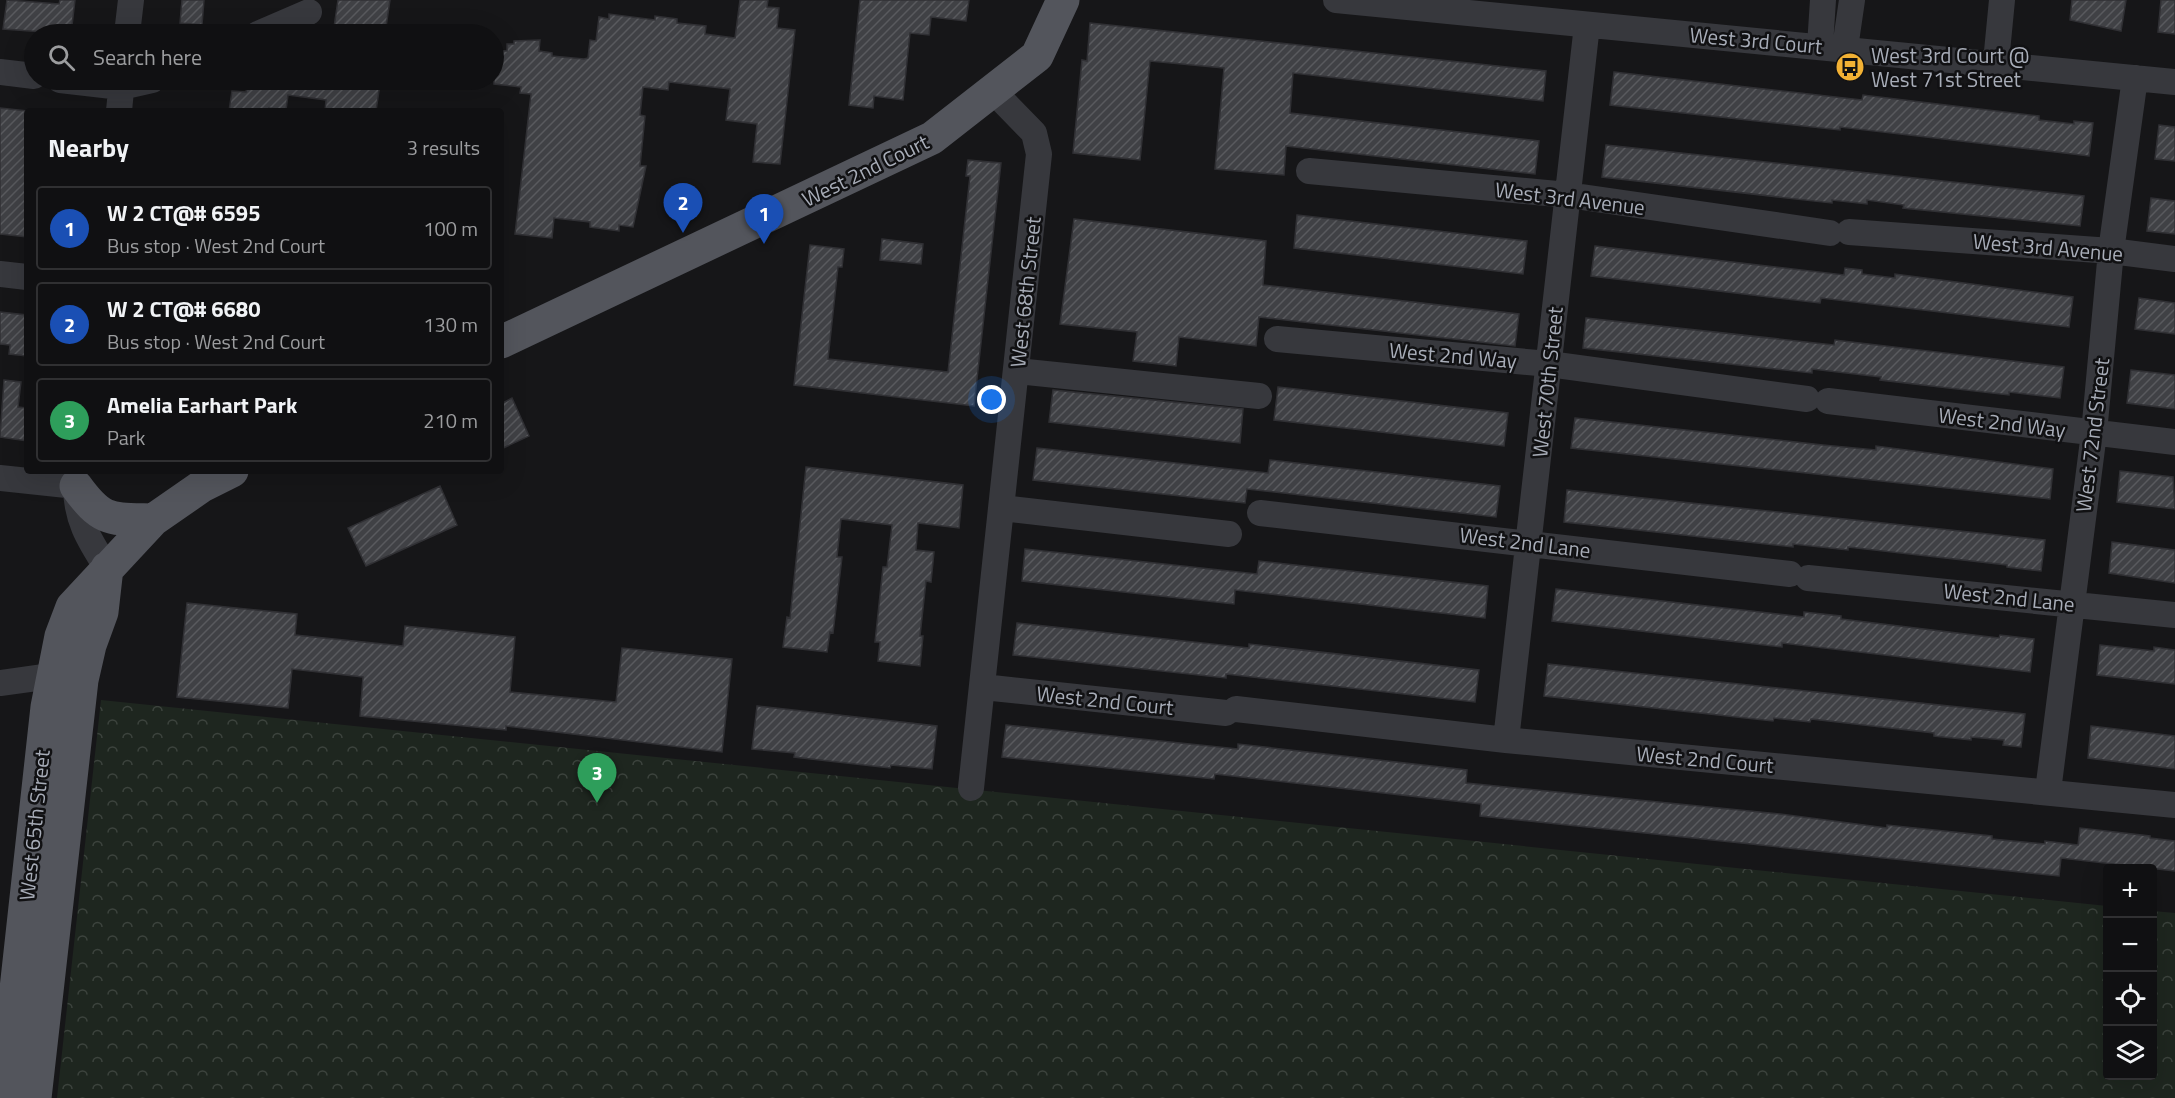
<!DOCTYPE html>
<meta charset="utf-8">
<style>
body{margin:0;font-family:"Titillium Web",sans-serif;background:#1e1e20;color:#f1f3f6}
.controls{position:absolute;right:18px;bottom:18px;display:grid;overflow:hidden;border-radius:6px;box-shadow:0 6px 24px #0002}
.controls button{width:54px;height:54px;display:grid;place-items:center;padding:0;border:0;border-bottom:2px solid #303032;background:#101012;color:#f1f3f6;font:30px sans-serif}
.you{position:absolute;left:992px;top:400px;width:21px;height:21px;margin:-15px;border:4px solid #fff;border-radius:50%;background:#1a73e8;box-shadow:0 0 0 9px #1a73e833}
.badge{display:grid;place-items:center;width:39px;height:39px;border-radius:50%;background:#7c3aed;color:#fff;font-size:20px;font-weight:700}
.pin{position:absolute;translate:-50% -50px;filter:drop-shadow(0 2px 3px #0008)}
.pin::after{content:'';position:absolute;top:32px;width:21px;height:18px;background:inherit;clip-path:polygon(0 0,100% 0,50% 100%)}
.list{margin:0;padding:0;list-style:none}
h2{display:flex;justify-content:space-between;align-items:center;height:78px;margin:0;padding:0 24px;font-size:26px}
h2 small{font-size:20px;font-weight:400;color:#9c9d9f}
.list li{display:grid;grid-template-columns:39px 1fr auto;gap:18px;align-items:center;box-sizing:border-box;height:84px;margin:0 12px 12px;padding:0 12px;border:2px solid #303032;border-radius:6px}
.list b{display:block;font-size:22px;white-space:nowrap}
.list p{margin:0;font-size:20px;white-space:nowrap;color:#9c9d9f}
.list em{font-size:20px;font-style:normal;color:#9c9d9f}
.icon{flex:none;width:33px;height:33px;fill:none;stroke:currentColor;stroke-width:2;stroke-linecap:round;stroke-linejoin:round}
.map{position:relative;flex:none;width:2175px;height:1098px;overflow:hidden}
.search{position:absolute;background:#101012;box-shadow:0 6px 24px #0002;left:24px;top:24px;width:480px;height:66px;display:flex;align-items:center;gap:15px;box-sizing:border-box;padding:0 21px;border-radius:33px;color:#9c9d9f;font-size:22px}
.panel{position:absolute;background:#101012;box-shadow:0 6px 24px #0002;left:24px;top:108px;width:480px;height:366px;border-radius:6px}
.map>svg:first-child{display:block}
.park{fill:url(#park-crowns)}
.building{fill:url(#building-hatch);stroke:#303034;stroke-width:1.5}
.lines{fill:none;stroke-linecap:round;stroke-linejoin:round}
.minor{stroke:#37383d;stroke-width:26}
.major{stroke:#53555c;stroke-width:33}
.labels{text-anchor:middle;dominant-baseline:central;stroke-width:5;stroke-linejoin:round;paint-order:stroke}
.street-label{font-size:21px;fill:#a8adb8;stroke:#111113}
.poi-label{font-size:21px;fill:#a8adb8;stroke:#111113;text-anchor:start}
</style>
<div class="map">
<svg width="2175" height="1098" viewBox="0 0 2175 1098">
<defs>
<pattern id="park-crowns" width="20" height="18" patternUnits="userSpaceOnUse" patternTransform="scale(1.5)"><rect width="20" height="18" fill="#1e261f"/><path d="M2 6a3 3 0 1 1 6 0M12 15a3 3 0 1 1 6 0" fill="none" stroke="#3c433d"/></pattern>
<pattern id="building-hatch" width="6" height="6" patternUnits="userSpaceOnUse" patternTransform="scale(1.5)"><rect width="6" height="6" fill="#404145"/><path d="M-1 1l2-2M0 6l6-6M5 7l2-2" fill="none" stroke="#595a5e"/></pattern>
</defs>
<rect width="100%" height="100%" fill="#161618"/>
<path class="park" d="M101 700 2107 906 2108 1076H2152L2153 911 2175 913V1098H57Z"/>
<path class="building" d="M7 0 59 4 60 0H75L71 34 3 29Z
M182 0H204L202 25 180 23Z
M338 0H390L385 34H333Z
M740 0H768L767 7 779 8 777 28 795 30 780 164 753 162 757 124 726 120 730 89 669 82 668 90 643 87 640 115 645 116 640 166H646L633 227 619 225V231L590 227V222L554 218 552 238 515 234 531 94 520 93 521 87 494 84V50L507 51V44H514V41L540 40 539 51 552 53V56L584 59 588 58 590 40 596 41 599 17 609 19V14L655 20V16L677 19V23L706 26 705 34 735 38Z
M860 0H969L966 21 931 17 929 35 910 33 903 100 874 96 873 108 849 105Z
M2072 0H2126L2121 31 2070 20Z
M2161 0H2175V34L2158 32Z
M1090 23 1546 71 1543 101 1293 73 1290 113 1539 141 1535 174 1286 146 1284 175 1215 169 1224 68 1150 61 1140 160 1073 153 1082 60 1087 61Z
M1614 72 1862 100 1863 95 2039 116V120L2074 124V121L2093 123 2089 156 1840 127V130L1610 105Z
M271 80H365V82L380 84 376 111H325L326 100 288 95 286 110 269 108V111H229L232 91 246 92 248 82 270 85Z
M0 108 27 111V237L0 234Z
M2159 125 2175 127V161L2155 159Z
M1606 145 2084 196 2080 226 1903 208 1904 205 1867 200V204L1832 200V203L1602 177Z
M968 160 1001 163 974 406 794 385 810 245 844 249 842 267H838L828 359 948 372 970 176H966Z
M2151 198 2175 201V234L2147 231Z
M1297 215 1527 241 1523 274 1294 248Z
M1074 219 1266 241 1263 285 1519 314 1515 346 1259 317 1256 346 1179 337 1176 366 1133 361 1137 332 1060 324Z
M882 239 923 244 921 264 880 260Z
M1595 246 1844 275 1845 268 1862 270V274L1895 278V274L2073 297 2069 327 1821 298 1820 303 1591 276Z
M2139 298 2175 303V334L2135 329Z
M0 312 27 315V356L9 354 10 345 0 344Z
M1586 318 1834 345 1835 340 2064 367 2060 398 2009 392V395L1880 380 1881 377 1812 369V373L1583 348Z
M2131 370 2175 375V409L2127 403Z
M4 380 21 382 18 407 26 408 27 441 0 437Z
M1278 387 1508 413 1504 446 1274 420Z
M1053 390 1243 409 1240 443 1049 422Z
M512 398 529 436 501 449V404Z
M1575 418 1823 445 1876 450V446L2053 469 2050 499 1571 448Z
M1037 448 1268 473 1270 460 1500 486 1496 517 1247 489 1245 503 1033 480Z
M806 467 963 485 959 528 918 523 916 550 934 552 931 582 926 581 920 636H923L920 666 878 661 880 642H875L883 567H887L892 525 841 519 837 557H842L833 633 830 632 827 652 783 647 787 617 790 618Z
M2120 471 2173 477 2175 509 2117 502Z
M440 486 457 525 366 566 348 528Z
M1567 490 2045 540 2041 571 2007 567V565L1848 547V550L1793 544V547L1564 522Z
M2112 542 2175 550V583L2109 573Z
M1025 549 1257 574 1259 561 1488 586 1485 618 1235 590 1234 604 1022 581Z
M1556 589 1804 617V612L1841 616V619L1999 638 2000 635 2034 639 2030 672 1782 643V647L1552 621Z
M187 603 297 614 295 635 403 646 405 626 515 637 510 692 616 702 622 648 732 659 722 752 506 726V730L360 716 363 677 292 669 288 708 177 697Z
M1017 623 1249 648V644L1479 670 1475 702 1226 674V678L1013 655Z
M2100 645 2154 651V647L2175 650V684L2097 675Z
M1548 664 2025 714 2021 747 2003 745 2004 740 1971 737V740L1934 736V733L1811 719 1810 722 1774 718 1773 721 1544 696Z
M757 706 937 726 932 769 891 765 890 768 794 757 795 753 752 749Z
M1006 725 1238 749V744L1467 770 1466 783 1780 814 1887 828V825L1992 836V839L2045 844V841L2078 845 2080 828 2150 836V838L2175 841V871L2061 858 2059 876 1480 816 1481 804 1215 774 1214 779 1002 757Z
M2091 726 2175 736V769L2088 758Z"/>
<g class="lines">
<path class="minor" d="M1336 0 2175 82
M127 34 131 0
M258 34 309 12
M1820 46 1823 0
M1845 48 1852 0
M1996 62 2002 0
M0 72 34 76
M60 80 121 87 152 80
M119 111 122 80
M1309 171 1568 195 1830 233
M1849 232 2111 251 2175 259
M0 274 27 277
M1277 339 1549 364 1807 399
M1017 371 1259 396
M1828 401 2175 442
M0 478 76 486
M76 483C75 518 89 540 107 568
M1002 508 1229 534
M1260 513 1790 574
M1808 578 2175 615
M0 683 51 676
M983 687 1226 713
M1236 709 1506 740 2175 805
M1506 740 1587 25
M971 788 1039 154 1034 133 994 92
M2048 791 2094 433 2111 251 2135 78"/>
<path class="major" d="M501 342 932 138 1037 56 1063 0
M76 486C102 522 110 519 153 520
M4 1098 47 707 61 636 72 607 153 520 202 486 232 471
M35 1098 82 680 90 645 102 612 107 568"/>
</g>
<defs>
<g id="bus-disc" transform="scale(1.5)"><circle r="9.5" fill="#f2b134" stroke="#111113"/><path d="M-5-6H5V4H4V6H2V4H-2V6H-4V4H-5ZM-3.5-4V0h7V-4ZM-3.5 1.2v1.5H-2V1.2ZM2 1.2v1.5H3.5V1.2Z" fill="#111"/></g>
</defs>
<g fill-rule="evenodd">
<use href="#bus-disc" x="1850" y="67"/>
</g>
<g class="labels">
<g class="street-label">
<text transform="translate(1756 40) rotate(5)">West 3rd Court</text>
<text transform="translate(865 170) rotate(-26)">West 2nd Court</text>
<text transform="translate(1570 198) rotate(7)">West 3rd Avenue</text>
<text transform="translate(2048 247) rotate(5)">West 3rd Avenue</text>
<text transform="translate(1025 292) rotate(-84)">West 68th Street</text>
<text transform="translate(1453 355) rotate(5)">West 2nd Way</text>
<text transform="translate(1547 382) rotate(-84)">West 70th Street</text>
<text transform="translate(2002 422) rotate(7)">West 2nd Way</text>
<text transform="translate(2092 435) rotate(-83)">West 72nd Street</text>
<text transform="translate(1525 542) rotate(7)">West 2nd Lane</text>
<text transform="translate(2009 597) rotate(6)">West 2nd Lane</text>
<text transform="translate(1105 700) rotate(6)">West 2nd Court</text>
<text transform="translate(1705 759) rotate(5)">West 2nd Court</text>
<text transform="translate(34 825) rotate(-84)">West 65th Street</text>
</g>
<g class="poi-label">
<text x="1871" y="55">West 3rd Court @<tspan x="1871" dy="24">West 71st Street</tspan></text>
</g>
</g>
</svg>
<div class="controls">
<button>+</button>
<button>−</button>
<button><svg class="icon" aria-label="locate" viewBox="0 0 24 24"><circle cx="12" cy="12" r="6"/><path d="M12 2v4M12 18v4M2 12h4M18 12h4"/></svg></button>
<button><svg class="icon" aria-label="layers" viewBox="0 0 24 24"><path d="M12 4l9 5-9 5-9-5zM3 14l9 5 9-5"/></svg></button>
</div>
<div class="you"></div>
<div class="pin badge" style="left:764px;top:244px;background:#1a4fb4">1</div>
<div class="pin badge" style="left:683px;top:233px;background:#1a4fb4">2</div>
<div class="pin badge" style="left:597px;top:803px;background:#2e9e5b">3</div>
<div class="search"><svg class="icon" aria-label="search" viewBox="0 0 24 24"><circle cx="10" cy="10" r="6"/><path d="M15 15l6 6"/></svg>Search here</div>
<section class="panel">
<h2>Nearby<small>3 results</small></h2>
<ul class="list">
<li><span class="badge" style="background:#1a4fb4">1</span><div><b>W 2 CT@# 6595</b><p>Bus stop · West 2nd Court</p></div><em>100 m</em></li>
<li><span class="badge" style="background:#1a4fb4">2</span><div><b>W 2 CT@# 6680</b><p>Bus stop · West 2nd Court</p></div><em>130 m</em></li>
<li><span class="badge" style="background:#2e9e5b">3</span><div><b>Amelia Earhart Park</b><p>Park</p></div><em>210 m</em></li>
</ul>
</section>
</div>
